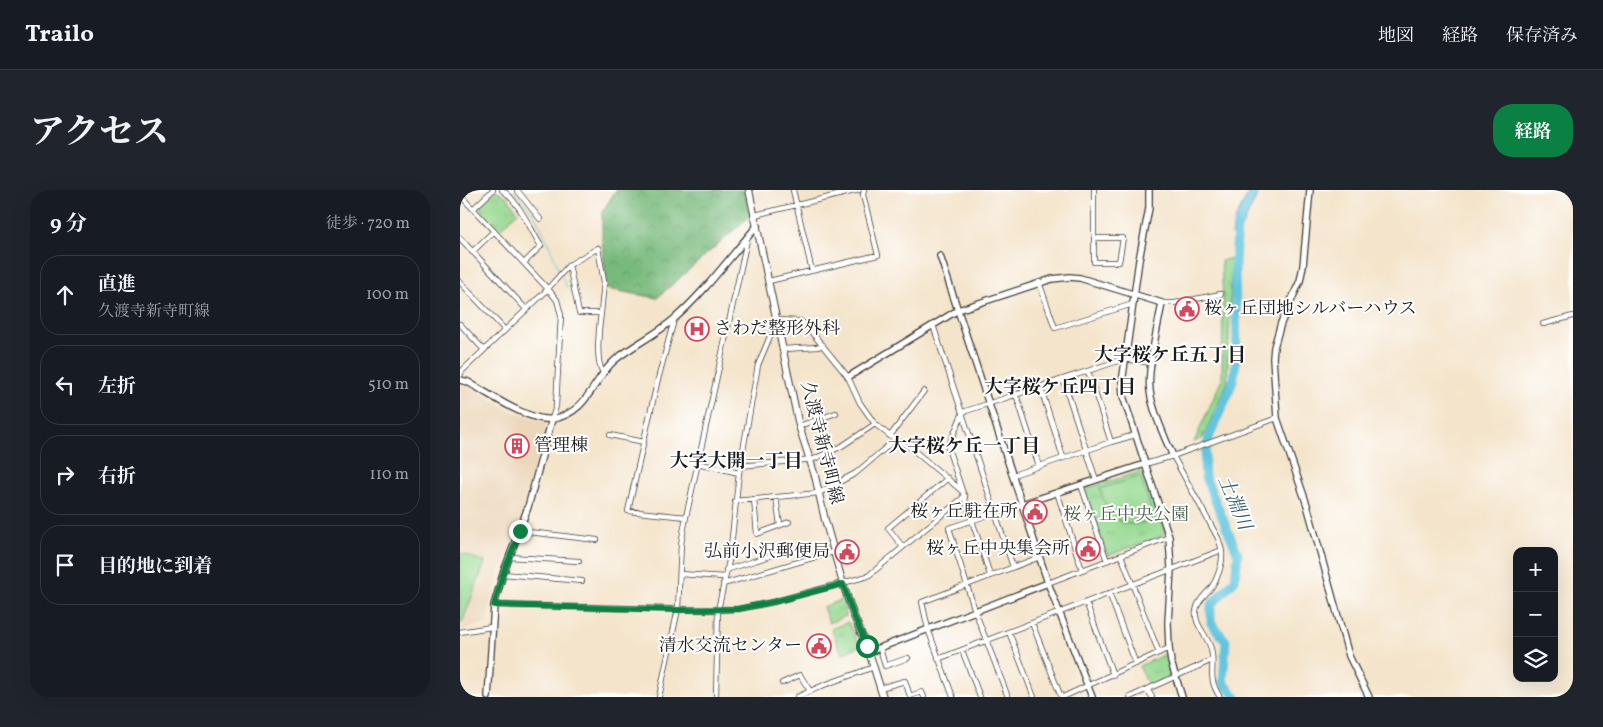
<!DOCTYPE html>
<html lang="ja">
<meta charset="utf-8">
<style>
body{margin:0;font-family:Vollkorn,"Noto Serif JP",serif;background:#20242c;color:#f1f3f6}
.controls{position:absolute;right:15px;bottom:15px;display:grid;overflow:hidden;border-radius:10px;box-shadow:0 5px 20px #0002}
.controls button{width:45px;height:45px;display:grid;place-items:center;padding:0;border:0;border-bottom:1px solid #363941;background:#171b24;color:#f1f3f6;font:25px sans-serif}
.stop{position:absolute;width:15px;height:15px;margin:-11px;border:4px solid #0b8043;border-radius:50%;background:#fff}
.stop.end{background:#0b8043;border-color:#fff;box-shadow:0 1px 5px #0008}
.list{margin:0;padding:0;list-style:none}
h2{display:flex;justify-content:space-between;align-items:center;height:65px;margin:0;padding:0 20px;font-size:21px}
h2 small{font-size:16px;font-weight:400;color:#9ea1a6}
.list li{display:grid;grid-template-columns:32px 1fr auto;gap:15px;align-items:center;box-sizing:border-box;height:80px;margin:0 10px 10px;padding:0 10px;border:1px solid #363941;border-radius:20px}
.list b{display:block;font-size:19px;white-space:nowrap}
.list p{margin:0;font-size:16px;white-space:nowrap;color:#9ea1a6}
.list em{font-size:16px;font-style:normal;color:#9ea1a6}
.icon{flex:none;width:28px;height:28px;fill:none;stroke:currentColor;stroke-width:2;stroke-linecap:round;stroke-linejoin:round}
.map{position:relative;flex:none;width:1113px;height:507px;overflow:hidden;border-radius:20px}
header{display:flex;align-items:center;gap:30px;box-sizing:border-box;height:70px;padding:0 25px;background:#171b24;border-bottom:1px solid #363941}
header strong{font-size:24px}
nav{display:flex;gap:28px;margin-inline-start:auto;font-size:18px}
.intro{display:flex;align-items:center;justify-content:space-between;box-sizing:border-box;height:120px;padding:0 30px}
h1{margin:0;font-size:35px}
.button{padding:12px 22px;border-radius:20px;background:#0b8043;color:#fff;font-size:18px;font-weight:700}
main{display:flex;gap:30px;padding:0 30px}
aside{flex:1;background:#171b24;border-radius:20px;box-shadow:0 5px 20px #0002}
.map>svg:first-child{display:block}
.built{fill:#ecd7ba}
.grass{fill:url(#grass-tufts);stroke:#597a56}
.forest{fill:url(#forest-crowns);stroke:#4a6a4c}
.pitch{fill:#96d991;stroke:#597a56}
.water{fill:#61c5df;stroke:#3e707e}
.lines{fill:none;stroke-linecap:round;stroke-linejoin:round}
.stream{stroke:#61c5df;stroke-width:1}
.river{stroke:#61c5df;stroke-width:9}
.minor-casing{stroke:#3c3a36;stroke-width:6}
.tertiary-casing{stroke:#3c3a36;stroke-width:8}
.secondary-casing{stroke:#3c3a36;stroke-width:8}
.minor{stroke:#fff;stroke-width:4.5}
.tertiary{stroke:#fff;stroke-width:5.5}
.secondary{stroke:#fff;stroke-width:6}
.route{stroke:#0b8043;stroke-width:6}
.labels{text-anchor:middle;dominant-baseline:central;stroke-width:4;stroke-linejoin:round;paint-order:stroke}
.poi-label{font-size:18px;fill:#1c1c1c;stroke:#fff;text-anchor:end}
.street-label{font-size:18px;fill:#1c1c1c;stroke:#fff}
.park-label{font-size:18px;fill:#475e45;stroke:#fff}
.neighbourhood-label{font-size:19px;font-weight:bold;fill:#1c1c1c;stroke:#fff}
.water-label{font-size:19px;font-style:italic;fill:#38606a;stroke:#fff}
</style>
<header>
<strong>Trailo</strong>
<nav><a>地図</a><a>経路</a><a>保存済み</a></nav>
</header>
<div class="intro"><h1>アクセス</h1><a class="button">経路</a></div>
<main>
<aside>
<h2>9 分<small>徒歩 · 720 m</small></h2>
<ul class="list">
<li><svg class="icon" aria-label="ahead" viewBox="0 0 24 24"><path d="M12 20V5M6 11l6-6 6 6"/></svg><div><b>直進</b><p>久渡寺新寺町線</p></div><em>100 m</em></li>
<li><svg class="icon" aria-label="left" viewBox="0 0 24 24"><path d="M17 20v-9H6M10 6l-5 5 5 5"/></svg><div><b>左折</b></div><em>510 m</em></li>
<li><svg class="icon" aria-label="right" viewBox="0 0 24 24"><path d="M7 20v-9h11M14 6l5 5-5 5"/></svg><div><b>右折</b></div><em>110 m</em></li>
<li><svg class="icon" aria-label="arrive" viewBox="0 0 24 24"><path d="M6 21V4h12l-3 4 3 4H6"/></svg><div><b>目的地に到着</b></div></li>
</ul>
</aside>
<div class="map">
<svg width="1113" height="507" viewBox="0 0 1113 507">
<defs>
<pattern id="grass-tufts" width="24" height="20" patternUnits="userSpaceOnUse" patternTransform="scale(1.25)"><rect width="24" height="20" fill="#96d991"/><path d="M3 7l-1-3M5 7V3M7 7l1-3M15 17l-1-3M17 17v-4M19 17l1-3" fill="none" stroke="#81ba7c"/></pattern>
<pattern id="forest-crowns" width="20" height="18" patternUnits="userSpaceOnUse" patternTransform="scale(1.25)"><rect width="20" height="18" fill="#78b97b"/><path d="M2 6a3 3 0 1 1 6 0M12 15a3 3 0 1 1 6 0" fill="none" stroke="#679e6a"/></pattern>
</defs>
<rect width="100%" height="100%" fill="#fff"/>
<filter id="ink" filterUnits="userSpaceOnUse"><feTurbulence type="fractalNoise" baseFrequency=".02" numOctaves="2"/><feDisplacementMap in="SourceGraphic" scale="10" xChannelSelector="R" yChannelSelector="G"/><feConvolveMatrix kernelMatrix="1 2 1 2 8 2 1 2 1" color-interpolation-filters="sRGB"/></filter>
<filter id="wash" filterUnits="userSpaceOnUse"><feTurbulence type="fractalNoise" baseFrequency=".0096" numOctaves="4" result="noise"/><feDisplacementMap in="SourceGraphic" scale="20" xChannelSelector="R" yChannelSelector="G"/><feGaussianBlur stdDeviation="1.12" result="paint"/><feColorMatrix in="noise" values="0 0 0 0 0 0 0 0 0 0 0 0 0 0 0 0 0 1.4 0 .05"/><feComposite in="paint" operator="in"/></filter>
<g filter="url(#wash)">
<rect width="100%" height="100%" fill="#f4e4cb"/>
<path class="built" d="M0 194 9 196 53 222 87 233 62 328 43 371 30 415 27 434 17 435 0 441Z"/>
<path class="grass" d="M36 0 47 7 58 22 39 40 20 19V16Z
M772 68 767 194 743 248 734 252 762 189 763 110 761 71Z
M679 282 686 284 705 341 702 346 647 366 625 299Z
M384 409 386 426 369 433 363 417Z
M388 432 400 456 382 464 371 439Z
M706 464 711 484 708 488 689 496 679 476Z"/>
<path class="forest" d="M156 0H284L290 26 197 108 147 99 142 53V22Z"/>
<path class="pitch" d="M680 286 694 329C687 331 681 334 674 334 655 336 644 315 640 299Z
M0 363 25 372 2 433 0 432Z"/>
<path class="water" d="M790 0H800L778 45H772C773 28 783 15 790 0Z"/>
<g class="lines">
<path class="stream" d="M50 0C77 17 89 55 100 83
M102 87 107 98"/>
<path class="river" d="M776 507 763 492 766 451 751 433V415L775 390 778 364 745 287C741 247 760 229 772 194 775 185 776 174 777 163L775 74 777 37 779 34"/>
</g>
</g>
<g filter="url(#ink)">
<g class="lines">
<g class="minor-casing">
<path id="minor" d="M42 0C58 10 71 40 81 56L64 73
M57 0 80 29
M333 0 352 81
M634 0V72H659L663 48H635
M0 5 88 99 97 110 101 125 96 216 92 229
M13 19 33 0
M295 25 399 0
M0 48 66 119
M12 62 34 41
M309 91 418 65 403 5 404 0
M0 92 45 140
M579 92 595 138 673 114
M702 113H715L761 104
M141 123C139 136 135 172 143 182
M214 130 197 193 168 321 226 327
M317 130 340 131 345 134 388 187 400 213 415 234 430 246 452 259 502 301
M0 134 24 160
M1083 134 1113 126
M473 135 553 377
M323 159 358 157 363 155
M628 181 651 252 675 245
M0 186 2 181 84 103 109 75 138 58 144 92 141 123H119L109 75
M603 189 636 290
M580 196 603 267
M556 204 579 276
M339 236 376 223
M150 245 184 252
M430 246 464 201
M713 266 758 348C760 354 763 361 762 367 762 376 756 392 750 399 745 405 737 412 736 421 734 435 748 446 751 459 756 478 746 486 760 507
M237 273 279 283
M685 274 713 266 817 228
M280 276 354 269 382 256 415 234
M553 285 651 252
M621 295 647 371
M597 302 622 380
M316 307 320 335
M294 309 297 344 329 332
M275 311 359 303 396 283 436 249
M60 341 137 350
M443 357 428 338 488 288
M661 365 699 463
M49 367 119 371
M266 380 325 361
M43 384 122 391
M220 384 264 387
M530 385 488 258 503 222 664 169 692 173
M588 393 709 347
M263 394 373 362
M649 403 676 474
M626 412 653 485
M34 415 258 420 278 419 313 412 408 386 505 306
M572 433 601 507
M0 442 31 437
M549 442 574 507
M420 458 425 476 448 468
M502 460 520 507
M478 469 762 360
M322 493 340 485 350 501
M420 498 445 491 450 506 462 502 464 507
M687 499 692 507
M199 507 218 419 221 354 226 327 287 50
M256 507 258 420 270 366 279 283 298 175 311 144 319 141
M337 507 364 495 414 477
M493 507 468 439 462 412 580 367
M548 507 515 421 489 338 562 314
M603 507 709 458
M670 507 752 470"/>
</g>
<g class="tertiary-casing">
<path id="tertiary" d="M689 0V18L679 70 662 193 663 206 709 347 711 379 708 433 709 458 711 472 722 507
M850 0 843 76 840 91 821 133 814 157 813 168 817 228 847 315 889 466 909 507
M480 66 588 393 632 507
M388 187 498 120 592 89 610 87 620 88 702 113C698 136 687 179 690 201 692 218 705 249 713 266
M0 190 8 192C27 203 71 233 93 229 129 222 132 190 155 170 173 155 196 145 214 129 245 102 270 67 297 36
M562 314 685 274
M409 462 588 393
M28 507 34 415 43 384 68 317 92 229"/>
</g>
<g class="secondary-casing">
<path id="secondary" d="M289 0 339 236 355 286 365 330 383 394 393 424 409 462 423 507"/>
</g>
<use href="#minor" class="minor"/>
<use href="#tertiary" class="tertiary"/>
<use href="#secondary" class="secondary"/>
</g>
</g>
<g class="lines" filter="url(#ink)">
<path class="route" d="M60 341 43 384 34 415 218 420 278 419 313 412 383 394 393 424 407 456"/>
</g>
<defs>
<g id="civic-ring" transform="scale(1.25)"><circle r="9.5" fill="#fff" stroke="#d1495b" stroke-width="1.5"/><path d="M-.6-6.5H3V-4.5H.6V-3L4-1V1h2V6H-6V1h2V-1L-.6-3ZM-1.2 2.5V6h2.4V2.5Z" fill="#d1495b"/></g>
<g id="hospital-ring" transform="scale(1.25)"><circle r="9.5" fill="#fff" stroke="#d1495b" stroke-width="1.5"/><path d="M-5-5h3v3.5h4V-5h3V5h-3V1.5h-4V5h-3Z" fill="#d1495b"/></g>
<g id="building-ring" transform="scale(1.25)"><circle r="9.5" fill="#fff" stroke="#d1495b" stroke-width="1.5"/><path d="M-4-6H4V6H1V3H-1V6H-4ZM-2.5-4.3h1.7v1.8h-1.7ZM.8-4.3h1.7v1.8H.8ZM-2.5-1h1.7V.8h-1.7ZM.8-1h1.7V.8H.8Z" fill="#d1495b"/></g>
</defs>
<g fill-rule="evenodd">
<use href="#civic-ring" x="727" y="119"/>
<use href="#hospital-ring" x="237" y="139"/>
<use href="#building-ring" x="57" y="256"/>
<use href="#civic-ring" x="575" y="322"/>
<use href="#civic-ring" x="628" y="359"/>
<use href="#civic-ring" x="387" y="362"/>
<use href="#civic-ring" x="359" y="456"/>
</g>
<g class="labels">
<g class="poi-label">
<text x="744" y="119" text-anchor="start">桜ヶ丘団地シルバーハウス</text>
<text x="254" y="139" text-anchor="start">さわだ整形外科</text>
<text x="74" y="256" text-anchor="start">管理棟</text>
<text x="558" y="322">桜ヶ丘駐在所</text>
<text x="610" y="359">桜ヶ丘中央集会所</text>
<text x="370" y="362">弘前小沢郵便局</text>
<text x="342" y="456">清水交流センター</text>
</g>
<g class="street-label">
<text transform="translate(361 253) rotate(76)">久渡寺新寺町線</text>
</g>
<g class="park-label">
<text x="666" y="325">桜ヶ丘中央公園</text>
</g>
<g class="neighbourhood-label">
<text x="710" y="166">大字桜ケ丘五丁目</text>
<text x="600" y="198">大字桜ケ丘四丁目</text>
<text x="504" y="257">大字桜ケ丘一丁目</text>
<text x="276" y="272">大字大開一丁目</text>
</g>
<g class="water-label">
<text transform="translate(774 313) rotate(67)">土淵川</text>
</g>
</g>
</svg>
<div class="controls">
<button>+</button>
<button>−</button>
<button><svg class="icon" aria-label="layers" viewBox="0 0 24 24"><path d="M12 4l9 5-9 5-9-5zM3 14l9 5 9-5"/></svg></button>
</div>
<div class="stop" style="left:407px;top:456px"></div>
<div class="stop end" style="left:60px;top:341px"></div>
</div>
</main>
